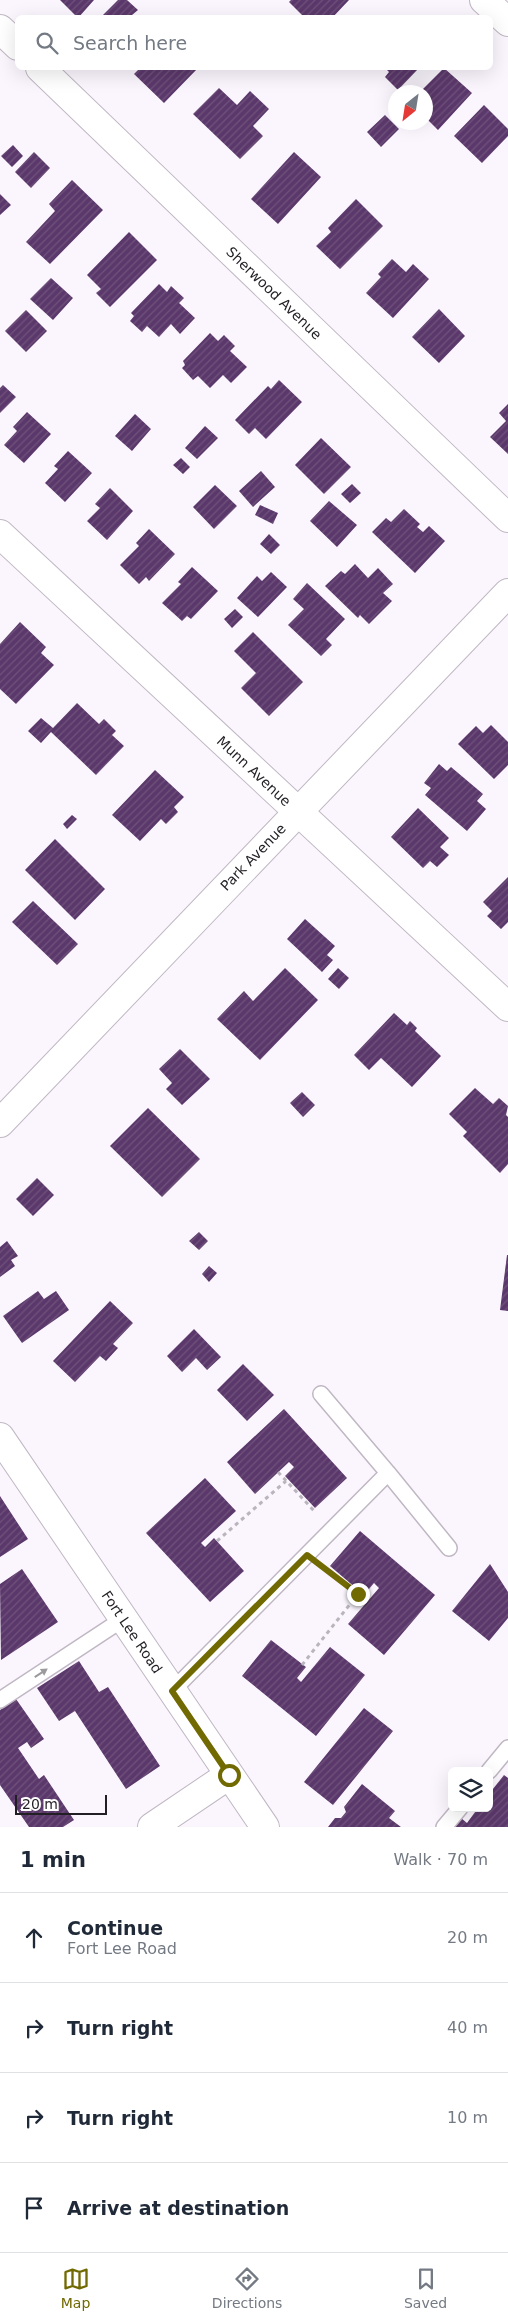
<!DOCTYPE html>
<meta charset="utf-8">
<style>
body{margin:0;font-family:"DejaVu Sans",sans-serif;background:#f2f2f3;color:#1f2937}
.controls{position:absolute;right:15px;bottom:15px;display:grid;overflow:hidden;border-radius:8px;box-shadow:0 5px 20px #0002}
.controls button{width:45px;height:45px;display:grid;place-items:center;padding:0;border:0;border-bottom:1px solid #e0e1e3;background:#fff;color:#1f2937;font:25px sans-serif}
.compass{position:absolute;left:388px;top:85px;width:45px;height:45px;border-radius:50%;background:#fff;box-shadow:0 5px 20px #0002;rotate:210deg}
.scale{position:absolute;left:15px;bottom:12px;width:92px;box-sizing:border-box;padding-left:5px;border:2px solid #221f24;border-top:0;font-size:14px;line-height:18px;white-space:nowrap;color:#221f24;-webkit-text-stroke:4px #fff;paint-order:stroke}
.stop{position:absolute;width:15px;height:15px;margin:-11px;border:4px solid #716901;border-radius:50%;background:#fff}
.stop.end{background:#716901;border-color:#fff;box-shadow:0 1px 5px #0008}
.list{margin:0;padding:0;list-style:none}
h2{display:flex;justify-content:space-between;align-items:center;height:65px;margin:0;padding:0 20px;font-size:21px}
h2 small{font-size:16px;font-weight:400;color:#747a83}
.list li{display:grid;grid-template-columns:32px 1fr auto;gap:15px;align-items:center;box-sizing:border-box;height:90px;padding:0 20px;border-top:1px solid #e0e1e3}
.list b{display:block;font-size:19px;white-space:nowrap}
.list p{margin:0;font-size:16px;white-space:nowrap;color:#747a83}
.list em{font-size:16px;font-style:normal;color:#747a83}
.icon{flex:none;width:28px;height:28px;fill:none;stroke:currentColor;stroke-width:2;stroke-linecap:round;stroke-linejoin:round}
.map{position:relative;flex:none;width:508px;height:1827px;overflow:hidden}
.search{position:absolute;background:#fff;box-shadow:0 5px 20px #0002;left:15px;right:15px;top:15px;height:55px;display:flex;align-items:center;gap:12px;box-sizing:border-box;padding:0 18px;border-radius:8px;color:#747a83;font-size:19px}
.sheet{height:425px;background:#fff}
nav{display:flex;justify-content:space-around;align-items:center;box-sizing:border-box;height:70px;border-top:1px solid #e0e1e3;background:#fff;font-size:14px;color:#747a83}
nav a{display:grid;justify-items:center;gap:2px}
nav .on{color:#716901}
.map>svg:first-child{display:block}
.building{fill:url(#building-hatch)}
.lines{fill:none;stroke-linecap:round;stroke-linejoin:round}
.service-casing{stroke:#c0b7c4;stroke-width:18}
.minor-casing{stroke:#c0b7c4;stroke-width:30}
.path{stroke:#bab5bd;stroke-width:3;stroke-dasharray:4 4;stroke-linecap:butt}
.service{stroke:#fff;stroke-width:15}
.minor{stroke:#fff;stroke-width:28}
.oneway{fill:#9c9a9c}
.route{stroke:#716901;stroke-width:6}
.labels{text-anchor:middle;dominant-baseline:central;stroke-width:5;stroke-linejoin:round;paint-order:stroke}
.street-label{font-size:14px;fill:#221f24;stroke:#fff}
</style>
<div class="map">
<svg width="508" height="1827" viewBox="0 0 508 1827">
<defs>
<pattern id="building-hatch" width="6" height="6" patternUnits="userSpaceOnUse" patternTransform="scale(1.25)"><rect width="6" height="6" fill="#5b386b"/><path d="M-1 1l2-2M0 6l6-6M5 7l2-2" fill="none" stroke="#6f527b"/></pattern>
</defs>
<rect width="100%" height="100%" fill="#fbf6fe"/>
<path class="building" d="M60 0H94L78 18Z
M118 0H127L138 10 132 15 135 18H100Z
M291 0H349L332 18H305L289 2Z
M140 68H198L164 103 134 74Z
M385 68H419L398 90 385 77 389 72Z
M444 68 472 93 438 130 426 118 431 112 426 107V92H420Z
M219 88 237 105 250 91 269 109 253 126 263 136 240 159 193 114Z
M484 105 508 129V136L482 163 454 136Z
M385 115 399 129 381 147 367 132Z
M13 145 23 156 12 167 1 156Z
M34 152 50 168 31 188 15 172Z
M294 152 321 177 278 224 251 199Z
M72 180 103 210 50 264 26 242 55 211 49 204Z
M0 194 11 205 0 215Z
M356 199 383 226 340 269 316 246 331 232 328 228Z
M129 232 157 260 110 307 96 293 101 289 87 275Z
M392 259 406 272 413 264 429 279 393 318 366 293 381 277 378 274Z
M51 278 73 298 53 320 30 299Z
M159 284 167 292 171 286 184 298 179 303 195 318 180 334 171 324 159 337 147 326 142 332 130 321 134 316 131 313Z
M439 309 465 336 439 363 412 337Z
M26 310 47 331 26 352 5 331Z
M210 333 218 341 224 335 235 346 230 351 247 367 231 383 223 375 210 388 198 376 193 380 182 368 185 365 183 361Z
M279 380 302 402 266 439 255 428 249 434 235 420 268 386 271 389Z
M3 385 16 397 0 413V388Z
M508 404V454L490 437 506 421 499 413Z
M27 412 51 434 24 463 4 445 17 431 13 427Z
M135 414 151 429 132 451 115 436Z
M205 426 218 438 197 459 185 448Z
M321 438 351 467 324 494 295 465Z
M68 451 92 473 65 502 45 483 58 469 54 466Z
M181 458 190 467 183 474 173 465Z
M261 471 275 487 253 507 239 491Z
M352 484 361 493 350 503 341 494Z
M215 485 237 506 214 529 193 507Z
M110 488 133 511 107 540 87 521 100 508 95 504Z
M329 501 357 525 337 547 310 521Z
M260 505 278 513 273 524 255 515Z
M404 509 420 524 417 527 423 532 429 526 445 541 415 573 372 532 386 518 391 522Z
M149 529 175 554 149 581 146 577 139 584 120 565 139 546 136 543Z
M269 534 280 545 271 554 260 544Z
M355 564 368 578 378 568 393 584 383 593 392 601 369 624 360 615 358 618 325 586 341 571 345 574Z
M192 567 218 591 191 619 187 616 182 621 162 603 181 584 178 582Z
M271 572 287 587 258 617 237 598 257 576 262 581Z
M307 583 345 619 326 639 332 645 321 656 288 625 304 609 293 599Z
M235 609 243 617 232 628 224 619Z
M20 622 46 647 41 653 54 665 16 704 0 689V644Z
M253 632 303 682 269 716 241 688 256 673 234 651Z
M77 703 99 724 104 719 116 731 112 735 124 746 96 775 51 732 41 743 28 731 41 718 53 728Z
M491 725 508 742V765L494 779 458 744 476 726 483 733Z
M439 764 447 771 451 767 483 794 477 801 486 809 467 831 425 795 431 788 424 783Z
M155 770 184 797 174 807 178 812 166 824 161 819 140 841 112 815Z
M418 808 449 838 440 847 449 855 437 867 430 861 423 868 391 837Z
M72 815 77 819 67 829 63 824Z
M55 839 105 889 75 920 25 870Z
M508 877V922L501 929 487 916 492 911 483 902Z
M33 901 78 944 57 965 12 922Z
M305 919 335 946 327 955 333 960 322 972 287 939Z
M285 968 318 1000 260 1060 217 1019 244 991 253 1001Z
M338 968 349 978 339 989 328 979Z
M394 1013 407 1025 410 1021 417 1028 415 1031 441 1056 412 1087 381 1058 369 1070 354 1055Z
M180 1049 210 1079 182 1105 166 1089 172 1083 159 1069Z
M475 1088 493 1104 499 1098 508 1106 506 1115 508 1117V1164L500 1173 463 1136 467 1132 449 1114Z
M302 1092 315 1105 303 1117 290 1103Z
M148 1108 200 1159 162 1197 110 1146Z
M37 1178 54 1195 33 1216 16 1199Z
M199 1232 208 1241 199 1250 189 1241Z
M7 1241 18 1256 11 1260 15 1266 0 1277V1247Z
M507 1255H508V1311L500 1310Z
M209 1266 217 1273 209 1282 202 1274Z
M38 1291 44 1299 56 1291 69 1310 22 1343 3 1316Z
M110 1301 133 1323 113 1344 118 1348 106 1361 100 1356 75 1382 53 1361Z
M194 1329 221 1357 207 1370 196 1358 182 1372 167 1356Z
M243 1364 274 1395 247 1421 217 1390Z
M284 1409 347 1478 315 1508 285 1476 294 1467 289 1462 255 1494 227 1462Z
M205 1478 236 1511 201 1543 205 1547 214 1538 244 1571 210 1602 146 1533Z
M0 1496 28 1539 0 1557Z
M360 1531 435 1595 384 1655 348 1624 379 1588 374 1583 364 1595 330 1566Z
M490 1564 508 1592V1618L489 1641 452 1611Z
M22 1569 58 1622 1 1660 0 1584Z
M271 1640 306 1667 297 1678 301 1682 330 1647 365 1675 316 1736 242 1676Z
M79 1661 99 1692 108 1687 160 1766 126 1789 75 1711 59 1721 37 1688Z
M16 1699 44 1739 31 1748 27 1742 18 1748 39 1779 44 1775 74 1820 63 1827H29L0 1785V1710Z
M364 1708 393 1731 333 1805 304 1782Z
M504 1775 508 1778V1827H455L461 1818 467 1823 478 1808H489V1794Z
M362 1784 395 1811 389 1818 401 1827H328L335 1818H341L346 1812 344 1807Z"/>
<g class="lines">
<g class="service-casing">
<path id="service" d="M321 1394 388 1473
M172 1691 388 1473 449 1548
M0 1700 123 1619
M489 1771 508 1748
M444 1827 460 1808"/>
</g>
<g class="minor-casing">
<path id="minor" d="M484 0 508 22
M0 29 18 46
M40 68 508 518
M0 534 508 1007
M0 1123 508 593
M0 1437 265 1827
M152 1827 229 1775"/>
</g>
<path class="path" d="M278 1472 316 1513
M217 1541 286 1481
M326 1569 367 1601
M302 1665 358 1594"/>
<use href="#service" class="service"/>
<use href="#minor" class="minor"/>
</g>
<defs><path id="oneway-solid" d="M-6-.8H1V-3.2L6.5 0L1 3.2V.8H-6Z" transform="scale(1.25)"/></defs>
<use class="oneway" href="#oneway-solid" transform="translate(41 1673) rotate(-33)"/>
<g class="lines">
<path class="route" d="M229 1775 172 1691 307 1555 358 1594"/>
</g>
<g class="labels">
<g class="street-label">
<text transform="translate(274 293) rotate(44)">Sherwood Avenue</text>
<text transform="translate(254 771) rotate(43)">Munn Avenue</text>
<text transform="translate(253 857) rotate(-46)">Park Avenue</text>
<text transform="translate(132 1632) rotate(56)">Fort Lee Road</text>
</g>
</g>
</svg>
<div class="controls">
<button><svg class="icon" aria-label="layers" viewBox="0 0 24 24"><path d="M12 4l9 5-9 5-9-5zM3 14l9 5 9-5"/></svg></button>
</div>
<svg class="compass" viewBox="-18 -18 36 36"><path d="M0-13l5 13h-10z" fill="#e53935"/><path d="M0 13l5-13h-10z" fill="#747a83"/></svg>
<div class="scale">20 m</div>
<div class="stop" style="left:229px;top:1775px"></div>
<div class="stop end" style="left:358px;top:1594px"></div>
<div class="search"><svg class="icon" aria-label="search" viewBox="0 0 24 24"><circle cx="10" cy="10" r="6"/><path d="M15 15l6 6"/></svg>Search here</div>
</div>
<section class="sheet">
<h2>1 min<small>Walk · 70 m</small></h2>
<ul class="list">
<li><svg class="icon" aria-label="ahead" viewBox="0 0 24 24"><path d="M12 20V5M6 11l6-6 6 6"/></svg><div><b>Continue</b><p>Fort Lee Road</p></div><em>20 m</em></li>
<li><svg class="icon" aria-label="right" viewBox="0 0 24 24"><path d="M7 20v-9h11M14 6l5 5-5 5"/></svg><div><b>Turn right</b></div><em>40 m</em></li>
<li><svg class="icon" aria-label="right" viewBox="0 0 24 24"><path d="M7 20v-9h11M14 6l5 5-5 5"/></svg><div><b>Turn right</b></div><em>10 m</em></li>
<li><svg class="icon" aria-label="arrive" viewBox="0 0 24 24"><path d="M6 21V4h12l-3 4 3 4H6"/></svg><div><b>Arrive at destination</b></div></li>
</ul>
</section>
<nav>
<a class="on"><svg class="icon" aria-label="map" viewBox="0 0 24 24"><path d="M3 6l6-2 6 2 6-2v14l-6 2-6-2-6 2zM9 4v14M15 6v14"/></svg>Map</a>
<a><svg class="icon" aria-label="directions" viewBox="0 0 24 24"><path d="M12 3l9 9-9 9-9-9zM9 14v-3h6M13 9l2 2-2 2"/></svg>Directions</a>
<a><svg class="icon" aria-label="saved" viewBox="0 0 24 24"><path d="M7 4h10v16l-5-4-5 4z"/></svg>Saved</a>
</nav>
